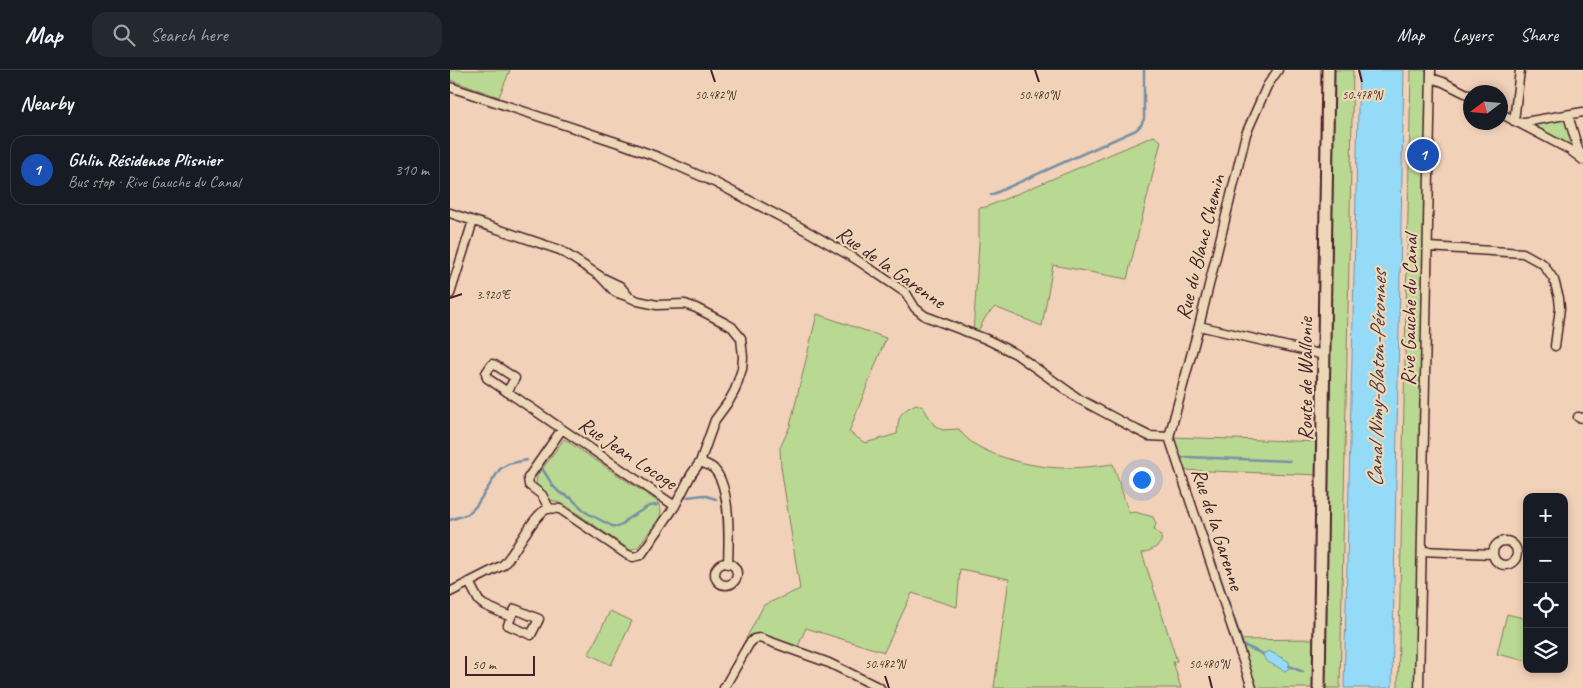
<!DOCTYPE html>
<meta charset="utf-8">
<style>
body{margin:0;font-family:Caveat,sans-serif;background:#242831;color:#f1f3f6}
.controls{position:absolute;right:15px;bottom:15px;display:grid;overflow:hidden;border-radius:10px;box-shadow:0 2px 8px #0003}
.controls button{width:45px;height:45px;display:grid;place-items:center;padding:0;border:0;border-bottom:1px solid #363941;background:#171b24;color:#f1f3f6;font:25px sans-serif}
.compass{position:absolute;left:1013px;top:15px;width:45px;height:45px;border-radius:50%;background:#171b24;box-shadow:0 2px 8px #0003;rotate:254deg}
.scale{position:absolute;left:15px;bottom:12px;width:70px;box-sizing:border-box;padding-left:5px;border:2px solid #4a1f2b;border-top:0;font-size:14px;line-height:18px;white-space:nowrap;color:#4a1f2b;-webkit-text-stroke:4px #ecd8b6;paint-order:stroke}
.you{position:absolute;left:691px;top:409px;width:18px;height:18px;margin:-12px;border:4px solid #fff;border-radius:50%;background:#1a73e8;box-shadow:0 0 0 8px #1a73e833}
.badge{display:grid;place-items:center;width:32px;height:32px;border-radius:50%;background:#d1495b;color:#fff;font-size:16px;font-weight:700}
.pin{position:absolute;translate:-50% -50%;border:2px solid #fff;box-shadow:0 1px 5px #0006}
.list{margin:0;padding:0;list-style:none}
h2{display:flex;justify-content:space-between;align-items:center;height:65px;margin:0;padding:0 20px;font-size:21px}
h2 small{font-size:16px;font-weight:400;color:#9ea1a6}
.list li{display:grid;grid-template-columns:32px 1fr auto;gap:15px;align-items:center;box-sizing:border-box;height:70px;margin:0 10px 10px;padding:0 10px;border:1px solid #363941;border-radius:15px}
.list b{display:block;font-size:19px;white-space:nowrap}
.list p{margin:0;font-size:16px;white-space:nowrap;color:#9ea1a6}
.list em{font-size:16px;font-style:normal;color:#9ea1a6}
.icon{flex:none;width:28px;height:28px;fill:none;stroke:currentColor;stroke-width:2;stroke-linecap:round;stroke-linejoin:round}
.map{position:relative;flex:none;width:1133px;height:618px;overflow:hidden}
header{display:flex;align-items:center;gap:30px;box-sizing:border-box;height:70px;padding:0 25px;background:#171b24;border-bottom:1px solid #363941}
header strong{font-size:24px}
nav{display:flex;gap:28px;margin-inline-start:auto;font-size:18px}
.search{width:350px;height:45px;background:#242831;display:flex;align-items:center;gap:12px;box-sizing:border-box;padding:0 18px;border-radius:15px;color:#9ea1a6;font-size:19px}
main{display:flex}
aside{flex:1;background:#171b24}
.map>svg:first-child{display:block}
.green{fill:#b9d992;stroke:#827c5e}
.water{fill:#95dbf7;stroke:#7790a5}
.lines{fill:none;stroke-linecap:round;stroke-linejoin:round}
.stream{stroke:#7790a5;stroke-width:2.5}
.street-casing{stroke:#4a1f2b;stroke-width:11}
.secondary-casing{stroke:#4a1f2b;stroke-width:15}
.street{stroke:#ecd8b6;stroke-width:8}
.secondary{stroke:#ecd8b6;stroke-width:11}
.ticks{fill:none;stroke:#4a1f2b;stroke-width:2}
.labels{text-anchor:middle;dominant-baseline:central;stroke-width:4.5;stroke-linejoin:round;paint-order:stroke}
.street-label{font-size:21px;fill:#4a1f2b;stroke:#ecd8b6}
.water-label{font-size:22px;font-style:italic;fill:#553b4a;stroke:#ecd8b6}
.ticks-label{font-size:12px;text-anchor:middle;fill:#4a1f2b;stroke:#ecd8b6;stroke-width:4.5;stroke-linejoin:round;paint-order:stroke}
</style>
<header>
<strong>Map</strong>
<div class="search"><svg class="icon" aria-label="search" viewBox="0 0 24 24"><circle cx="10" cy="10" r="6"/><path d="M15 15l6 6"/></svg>Search here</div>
<nav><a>Map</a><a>Layers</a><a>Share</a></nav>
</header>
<main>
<aside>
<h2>Nearby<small></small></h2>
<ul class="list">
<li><span class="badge" style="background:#1a4fb4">1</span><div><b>Ghlin Résidence Plisnier</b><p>Bus stop · Rive Gauche du Canal</p></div><em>310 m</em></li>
</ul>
</aside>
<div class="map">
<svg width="1133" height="618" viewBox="0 0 1133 618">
<rect width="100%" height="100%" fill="#f1d1b8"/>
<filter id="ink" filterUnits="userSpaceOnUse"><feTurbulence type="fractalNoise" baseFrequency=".02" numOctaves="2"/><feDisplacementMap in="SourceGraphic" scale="10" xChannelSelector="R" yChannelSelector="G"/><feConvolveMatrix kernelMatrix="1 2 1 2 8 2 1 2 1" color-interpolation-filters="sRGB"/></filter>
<g filter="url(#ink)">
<path class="green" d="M0 0H60L49 27 0 10Z
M878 0H903L890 618H802L786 570 870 569 873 405 730 400 719 367 873 372Z
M961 0H981L969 618H948Z
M1118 45 1126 74 1120 80 1077 58V52Z
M704 66 711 71 677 209 603 195 592 256 545 237 536 246 526 265 523 264 529 174V138L536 137Z
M367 244 436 268 399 362 415 373 447 364C449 346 448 343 466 334L473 337 484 355 492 360 509 359C524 385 585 398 613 398 630 398 647 396 663 394L679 443 685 442 703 447 706 454 704 460C722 470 703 481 692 483L727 591 723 592 731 618H544L559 509 510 499 507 537 462 523 434 582 356 558 346 581 304 569 280 604 283 593 314 535 350 519 331 397 330 378 340 356Z
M114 369 207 431 211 440 210 447 188 477 180 480 115 435 99 429 86 414 87 406Z
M160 541 182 551 161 595 139 584Z
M1057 544 1077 549V591L1047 584Z"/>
<path class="water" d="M909 0H954L942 618H894Z
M819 581 838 591 841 597 835 601 816 591 812 584Z"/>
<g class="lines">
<path class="stream" d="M541 125 686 60 691 55 694 49V0
M730 388 737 387 840 391
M92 398 103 416 110 423 121 428 137 443 162 456 168 457 173 454 177 449 199 436 207 435
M238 427 253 425 266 429
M0 450 18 444 26 436 50 399 58 394 77 390
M752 454 763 485
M765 491 767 497
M769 504 793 575 813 584
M839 596 853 602"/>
<g class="street-casing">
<path id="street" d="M981 8 993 12 1021 26
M0 17 175 75 208 87 264 112 348 156 404 188 456 223 465 238 475 246 536 269 566 284 629 329 687 360 699 366 719 367
M1050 43 1120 80 1133 90
M1118 45 1128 79 1133 87
M1064 51 1070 0
M1068 53 1133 42
M0 143 110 180 150 206 165 222 179 227 188 231 207 235 235 234 246 238 275 253 282 257 291 268 293 287 292 299 285 320 279 331 265 350 250 392 241 405 225 436 191 485 183 487 176 484 110 439C107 439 102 438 98 439 85 441 65 484 53 495L0 522
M979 177 1073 183 1093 194 1104 210 1109 228 1110 238 1105 276
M153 208 170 216 179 227
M0 224 23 151
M749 256 874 285
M57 322 65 308 45 295 42 294 36 303 37 308 225 436
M1128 347 1133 348
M719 367 749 256 796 64 817 16 828 0
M719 367 802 618
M250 392C255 394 260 395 264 399 281 417 279 470 278 494
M99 438 92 425 79 415 78 408 112 359
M1043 483a12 12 0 1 1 24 0a12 12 0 1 1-24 0Z
M972 481 1042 484
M265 504a11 11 0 1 1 22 0a11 11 0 1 1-22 0Z
M19 512 29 531 34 535 61 547 65 539 89 549 81 565 58 555 61 547
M274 618 299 574 304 569 310 568 379 593 430 618
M969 618 981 0"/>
</g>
<g class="secondary-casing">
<path id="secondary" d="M869 618 878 0"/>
</g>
<use href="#street" class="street"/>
<use href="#secondary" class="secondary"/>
</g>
</g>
<path class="ticks" d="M261 0 265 12M585 0 589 12M909 0 912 12M0 228 12 224M435 606 439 618M759 606 762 618"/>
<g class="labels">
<g class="street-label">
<text transform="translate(750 177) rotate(-76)">Rue du Blanc Chemin</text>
<text transform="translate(441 197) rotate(35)">Rue de la Garenne</text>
<text transform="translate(959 240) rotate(-89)">Rive Gauche du Canal</text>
<text transform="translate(855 309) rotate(-90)">Route de Wallonie</text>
<text transform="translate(178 383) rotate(34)">Rue Jean Locoge</text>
<text transform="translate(768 459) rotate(72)">Rue de la Garenne</text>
</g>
<g class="water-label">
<text transform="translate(927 309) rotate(-89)">Canal Nimy-Blaton-Péronnes</text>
</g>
</g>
<g class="ticks-label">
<text x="265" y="29">50.482°N</text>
<text x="589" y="29">50.480°N</text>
<text x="912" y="29">50.478°N</text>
<text x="43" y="229">3.920°E</text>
<text x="435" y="598">50.482°N</text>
<text x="759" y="598">50.480°N</text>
</g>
</svg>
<div class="controls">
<button>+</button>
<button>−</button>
<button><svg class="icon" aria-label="locate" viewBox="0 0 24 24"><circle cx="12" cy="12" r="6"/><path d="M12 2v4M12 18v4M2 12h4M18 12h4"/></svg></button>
<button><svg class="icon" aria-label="layers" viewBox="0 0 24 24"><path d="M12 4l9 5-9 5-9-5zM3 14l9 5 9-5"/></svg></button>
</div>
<svg class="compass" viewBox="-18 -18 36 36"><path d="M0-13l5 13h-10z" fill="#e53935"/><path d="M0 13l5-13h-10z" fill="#9ea1a6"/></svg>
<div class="scale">50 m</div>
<div class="you"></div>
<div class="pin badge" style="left:973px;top:85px;background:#1a4fb4">1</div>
</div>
</main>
